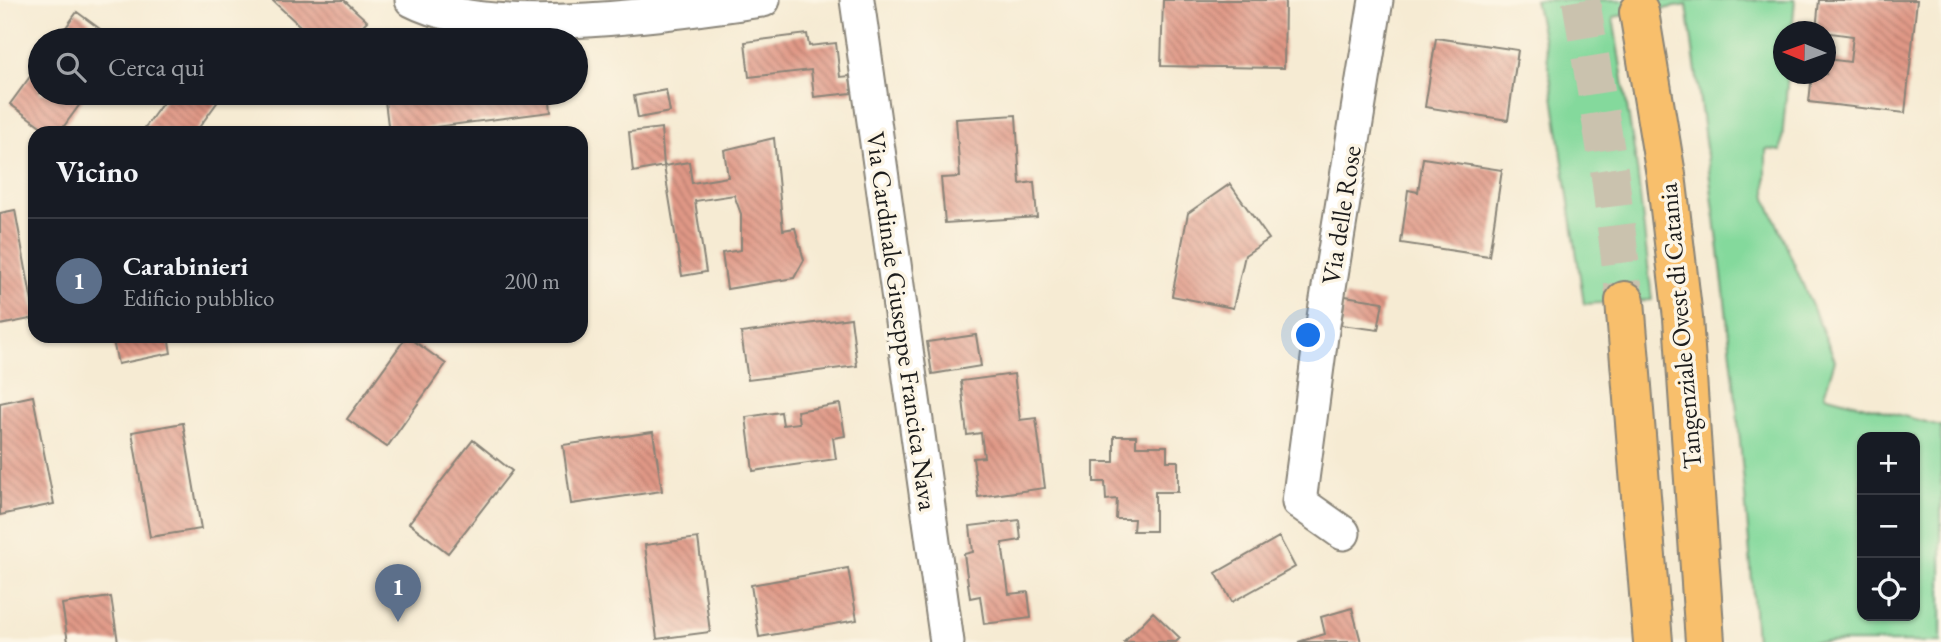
<!DOCTYPE html>
<html lang="it">
<meta charset="utf-8">
<style>
body{margin:0;font-family:"EB Garamond",serif;background:#20242c;color:#f1f3f6}
.controls{position:absolute;right:21px;bottom:21px;display:grid;overflow:hidden;border-radius:14px;box-shadow:0 2px 5px #0004}
.controls button{width:63px;height:63px;display:grid;place-items:center;padding:0;border:0;border-bottom:2px solid #363941;background:#171b24;color:#f1f3f6;font:35px sans-serif}
.compass{position:absolute;left:1773px;top:21px;width:63px;height:63px;border-radius:50%;background:#171b24;box-shadow:0 2px 5px #0004;rotate:271deg}
.you{position:absolute;left:1309px;top:336px;width:24px;height:24px;margin:-18px;border:5px solid #fff;border-radius:50%;background:#1a73e8;box-shadow:0 0 0 10px #1a73e833}
.badge{display:grid;place-items:center;width:46px;height:46px;border-radius:50%;background:#0b8043;color:#fff;font-size:23px;font-weight:700}
.pin{position:absolute;translate:-50% -58px;filter:drop-shadow(0 2px 4px #0008)}
.pin::after{content:'';position:absolute;top:37px;width:24px;height:21px;background:inherit;clip-path:polygon(0 0,100% 0,50% 100%)}
.list{margin:0;padding:0;list-style:none}
h2{display:flex;justify-content:space-between;align-items:center;height:91px;margin:0;padding:0 28px;font-size:30px}
h2 small{font-size:23px;font-weight:400;color:#9ea1a6}
.list li{display:grid;grid-template-columns:46px 1fr auto;gap:21px;align-items:center;box-sizing:border-box;height:126px;padding:0 28px;border-top:2px solid #363941}
.list b{display:block;font-size:26px;white-space:nowrap}
.list p{margin:0;font-size:23px;white-space:nowrap;color:#9ea1a6}
.list em{font-size:23px;font-style:normal;color:#9ea1a6}
.icon{flex:none;width:38px;height:38px;fill:none;stroke:currentColor;stroke-width:2;stroke-linecap:round;stroke-linejoin:round}
.map{position:relative;flex:none;width:1941px;height:642px;overflow:hidden}
.search{position:absolute;background:#171b24;box-shadow:0 2px 5px #0004;left:28px;top:28px;width:560px;height:77px;display:flex;align-items:center;gap:18px;box-sizing:border-box;padding:0 24px;border-radius:38px;color:#9ea1a6;font-size:26px}
.panel{position:absolute;background:#171b24;box-shadow:0 2px 5px #0004;left:28px;top:126px;width:560px;height:217px;border-radius:21px}
.map>svg:first-child{display:block}
.grass{fill:#84d99c;stroke:#507a5c;stroke-width:2;fill-rule:evenodd}
.building{fill:url(#building-back-hatch)}
.lines{fill:none;stroke-linecap:round;stroke-linejoin:round}
.highway-tunnel{stroke:#cac2ae;stroke-width:38;stroke-dasharray:38 19;stroke-linecap:butt}
.street-casing{stroke:#898478;stroke-width:37}
.highway-casing{stroke:#898478;stroke-width:42}
.street{stroke:#fff;stroke-width:33}
.highway{stroke:#f8bf6c;stroke-width:38}
.labels{text-anchor:middle;dominant-baseline:central;stroke-width:7;stroke-linejoin:round;paint-order:stroke}
.street-label{font-size:26px;fill:#1c1c1c;stroke:#fcf5e5}
</style>
<div class="map">
<svg width="1941" height="642" viewBox="0 0 1941 642">
<defs>
<pattern id="building-back-hatch" width="6" height="6" patternUnits="userSpaceOnUse" patternTransform="scale(1.75)"><rect width="6" height="6" fill="#e09886"/><path d="M-1 5l2 2M0 0l6 6M5-1l2 2" fill="none" stroke="#b57b6d"/></pattern>
</defs>
<rect width="100%" height="100%" fill="#fcf5e5"/>
<filter id="ink" filterUnits="userSpaceOnUse"><feTurbulence type="fractalNoise" baseFrequency=".0143" numOctaves="2"/><feDisplacementMap in="SourceGraphic" scale="14" xChannelSelector="R" yChannelSelector="G"/><feConvolveMatrix kernelMatrix="1 2 1 2 8 2 1 2 1" color-interpolation-filters="sRGB"/></filter>
<filter id="wash" filterUnits="userSpaceOnUse"><feTurbulence type="fractalNoise" baseFrequency=".00686" numOctaves="4" result="noise"/><feDisplacementMap in="SourceGraphic" scale="28" xChannelSelector="R" yChannelSelector="G"/><feGaussianBlur stdDeviation="1.57" result="paint"/><feColorMatrix in="noise" values="0 0 0 0 0 0 0 0 0 0 0 0 0 0 0 0 0 1.4 0 .05"/><feComposite in="paint" operator="in"/></filter>
<g filter="url(#wash)">
<rect width="100%" height="100%" fill="#f6ebd3"/>
<path class="grass" d="M1535 0H1795L1792 31 1784 32V74H1788L1781 151 1766 149V198L1835 360 1824 395 1941 426V642H1756C1743 427 1716 218 1687 5L1613 17 1637 169 1652 300 1584 304 1547 55ZM1862 437H1915V616H1862Z"/>
<g id="blocks">
<path class="building" d="M272 0H344L367 21 349 40H315Z
M1163 0H1285L1284 68 1161 66Z
M1819 0H1917L1905 113 1809 102 1812 74H1826V59L1850 62 1853 36 1816 31Z
M77 12 115 40H57Z
M807 34 809 46 836 43 840 77 850 76 852 93 814 97 811 70 749 77 745 42Z
M1436 38 1518 50 1508 120 1425 107Z
M40 63V93H88L59 133H50L10 104Z
M666 90 670 112 638 118 634 96Z
M170 93H224L195 133H141Z
M384 93H549L551 112 389 133Z
M1016 115 1020 184 1034 182 1037 217 945 223 941 178 960 177 956 119Z
M661 128 664 166 689 162 692 183 728 177 724 150 774 138 783 230 795 228 804 260 794 278 727 289 722 253 741 250V214L734 195 695 201 706 272 682 276 664 166 633 172 629 132Z
M1423 158 1502 170 1489 256 1401 243 1408 190 1418 192Z
M1230 184 1269 239 1245 255 1233 308 1172 296 1188 213Z
M15 210 35 318 0 325V213Z
M1345 296 1383 302 1378 330 1341 325Z
M851 318 857 366 748 380 741 333Z
M976 335 981 366 932 374 927 342Z
M112 336H168L171 353 118 364Z
M407 336 446 364 387 447 347 419Z
M1014 374 1020 420 1036 418 1045 488 978 497 973 458 984 457 981 433 967 435 961 381Z
M33 396 54 504 0 515V403Z
M840 404 845 436 833 438 836 459 753 471 746 417 781 412 783 425 799 423 797 411Z
M183 423 201 529 150 537 132 432Z
M653 432 662 491 571 504 563 445Z
M1114 436H1136V446H1167V461H1178V492H1155V531H1133L1134 519H1116L1117 499 1106 500 1105 482H1094V462H1114Z
M473 440 512 471 448 553 409 523Z
M1019 520 1021 540 1002 543 1009 594 1028 592 1031 618 984 624 980 596 970 598 964 554 973 552 970 526Z
M1279 537 1295 567 1232 602 1216 573Z
M698 538 710 632 657 639 645 545Z
M848 568 857 620 759 637 751 585Z
M111 597 118 642H68L62 604Z
M1352 608 1361 642H1298L1325 634 1321 617Z
M1153 612 1180 638 1176 642H1124Z"/>
</g>
</g>
<g filter="url(#ink)">
<use href="#blocks" fill-opacity="0" stroke="#898478" stroke-width="2"/>
<g class="lines">
<path class="highway-tunnel" d="M1581 0 1610 176 1625 301"/>
<g class="street-casing">
<path id="street" d="M412 0C492 42 673 12 763 0
M857 0 947 642
M1343 533 1299 502 1321 336 1376 0"/>
</g>
<g class="highway-casing">
<path id="highway" d="M1639 12 1666 175 1683 318 1705 642
M1625 301 1653 642"/>
</g>
<use href="#street" class="street"/>
<use href="#highway" class="highway"/>
</g>
</g>
<g class="labels">
<g class="street-label">
<text transform="translate(1341 215) rotate(-81)">Via delle Rose</text>
<text transform="translate(902 321) rotate(82)">Via Cardinale Giuseppe Francica Nava</text>
<text transform="translate(1680 326) rotate(-95)">Tangenziale Ovest di Catania</text>
</g>
</g>
</svg>
<div class="controls">
<button>+</button>
<button>−</button>
<button><svg class="icon" aria-label="locate" viewBox="0 0 24 24"><circle cx="12" cy="12" r="6"/><path d="M12 2v4M12 18v4M2 12h4M18 12h4"/></svg></button>
</div>
<svg class="compass" viewBox="-18 -18 36 36"><path d="M0-13l5 13h-10z" fill="#e53935"/><path d="M0 13l5-13h-10z" fill="#9ea1a6"/></svg>
<div class="you"></div>
<div class="pin badge" style="left:398px;top:622px;background:#5c6f8a">1</div>
<div class="search"><svg class="icon" aria-label="search" viewBox="0 0 24 24"><circle cx="10" cy="10" r="6"/><path d="M15 15l6 6"/></svg>Cerca qui</div>
<section class="panel">
<h2>Vicino<small></small></h2>
<ul class="list">
<li><span class="badge" style="background:#5c6f8a">1</span><div><b>Carabinieri</b><p>Edificio pubblico</p></div><em>200 m</em></li>
</ul>
</section>
</div>
